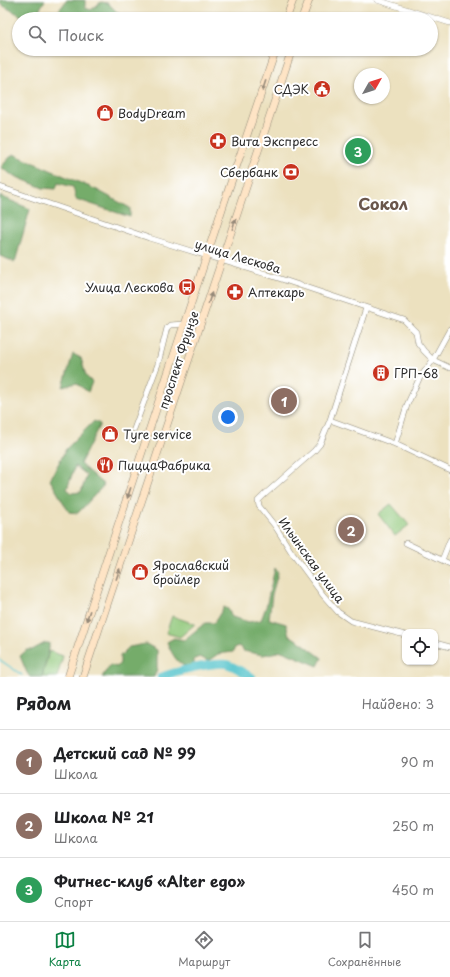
<!DOCTYPE html>
<html lang="ru">
<meta charset="utf-8">
<style>
body{margin:0;font-family:"Playpen Sans",sans-serif;background:#f2f2f2;color:#202124}
.controls{position:absolute;right:12px;bottom:12px;display:grid;overflow:hidden;border-radius:8px;box-shadow:0 1px 3px #0004}
.controls button{width:36px;height:36px;display:grid;place-items:center;padding:0;border:0;border-bottom:1px solid #e0e0e0;background:#fff;color:#202124;font:20px sans-serif}
.compass{position:absolute;left:354px;top:68px;width:36px;height:36px;border-radius:50%;background:#fff;box-shadow:0 1px 3px #0004;rotate:51deg}
.you{position:absolute;left:228px;top:417px;width:14px;height:14px;margin:-10px;border:3px solid #fff;border-radius:50%;background:#1a73e8;box-shadow:0 0 0 6px #1a73e833}
.badge{display:grid;place-items:center;width:26px;height:26px;border-radius:50%;background:#0b8043;color:#fff;font-size:13px;font-weight:700}
.pin{position:absolute;translate:-50% -50%;border:2px solid #fff;box-shadow:0 1px 4px #0006}
.list{margin:0;padding:0;list-style:none}
h2{display:flex;justify-content:space-between;align-items:center;height:52px;margin:0;padding:0 16px;font-size:17px}
h2 small{font-size:13px;font-weight:400;color:#757577}
.list li{display:grid;grid-template-columns:26px 1fr auto;gap:12px;align-items:center;box-sizing:border-box;height:64px;padding:0 16px;border-top:1px solid #e0e0e0}
.list b{display:block;font-size:15px;white-space:nowrap}
.list p{margin:0;font-size:13px;white-space:nowrap;color:#757577}
.list em{font-size:13px;font-style:normal;color:#757577}
.icon{flex:none;width:22px;height:22px;fill:none;stroke:currentColor;stroke-width:2;stroke-linecap:round;stroke-linejoin:round}
.map{position:relative;flex:none;width:450px;height:677px;overflow:hidden}
.search{position:absolute;background:#fff;box-shadow:0 1px 3px #0004;left:12px;right:12px;top:12px;height:44px;display:flex;align-items:center;gap:10px;box-sizing:border-box;padding:0 14px;border-radius:22px;color:#757577;font-size:15px}
.sheet{height:244px;background:#fff}
nav{display:flex;justify-content:space-around;align-items:center;box-sizing:border-box;height:56px;border-top:1px solid #e0e0e0;background:#fff;font-size:11px;color:#757577}
nav a{display:grid;justify-items:center;gap:2px}
nav .on{color:#0b8043}
.map>svg:first-child{display:block}
.green{fill:#91c87a;stroke:#5e7a52}
.forest{fill:#74ac6a;stroke:#506c4a;fill-rule:evenodd}
.lines{fill:none;stroke-linecap:round;stroke-linejoin:round}
.stream{stroke:#56c4cc;stroke-width:1.5}
.river{stroke:#56c4cc;stroke-width:8}
.minor-casing{stroke:#8c8675;stroke-width:6}
.secondary-casing{stroke:#8c8675;stroke-width:8}
.minor{stroke:#fff;stroke-width:5}
.secondary{stroke:#fee4c5;stroke-width:7}
.oneway{fill:#948878}
.labels{text-anchor:middle;dominant-baseline:central;stroke-width:4;stroke-linejoin:round;paint-order:stroke}
.poi-label{font-size:12px;fill:#2b2b2b;stroke:#fff;text-anchor:start}
.street-label{font-size:12px;fill:#2b2b2b;stroke:#fff}
.district-label{font-size:16px;font-weight:bold;fill:#6a564b;stroke:#fff}
</style>
<div class="map">
<svg width="450" height="677" viewBox="0 0 450 677">
<rect width="100%" height="100%" fill="#fff"/>
<filter id="ink" filterUnits="userSpaceOnUse"><feTurbulence type="fractalNoise" baseFrequency=".025" numOctaves="2"/><feDisplacementMap in="SourceGraphic" scale="8" xChannelSelector="R" yChannelSelector="G"/><feConvolveMatrix kernelMatrix="1 2 1 2 8 2 1 2 1" color-interpolation-filters="sRGB"/></filter>
<filter id="wash" filterUnits="userSpaceOnUse"><feTurbulence type="fractalNoise" baseFrequency=".012" numOctaves="4" result="noise"/><feDisplacementMap in="SourceGraphic" scale="16" xChannelSelector="R" yChannelSelector="G"/><feGaussianBlur stdDeviation="0.9" result="paint"/><feColorMatrix in="noise" values="0 0 0 0 0 0 0 0 0 0 0 0 0 0 0 0 0 1.4 0 .05"/><feComposite in="paint" operator="in"/></filter>
<g filter="url(#wash)">
<rect width="100%" height="100%" fill="#ece1bf"/>
<path class="green" d="M391 504 409 525 395 536 378 514Z
M172 616 195 624 180 637 166 633Z
M49 651 63 656 57 677H42Z"/>
<path class="forest" d="M0 0H45L34 19H27L0 4Z
M67 0H85V8L91 10 101 2 108 3 124 19H52Z
M13 154 97 190 130 208V217L76 199 73 187 58 183 56 189 43 188 12 175 1 167Z
M0 196 30 209 15 262 0 256Z
M73 354 81 358 86 376 92 382 88 392 76 383 63 387Z
M94 421 100 424 80 464 104 485 78 513 69 512 50 480 66 449ZM75 466 87 475 81 492 72 493 67 489Z
M275 568 278 573 272 594 269 619 286 624 289 635 302 643 322 658 318 666 282 651 263 655 243 651 239 646 235 647 233 652 218 654 208 661 200 657 194 659V665C180 672 171 652 167 642L174 638 184 640 205 623H214L224 607 228 609 232 617 249 622 261 620 266 607Z
M45 643H49V649L42 677H30L27 673 20 656 27 650H32Z
M146 644 157 650V669L154 677H102L110 665 117 667 120 663V656L129 647Z"/>
<g class="lines">
<path class="stream" d="M0 660 22 675"/>
<path class="river" d="M161 677C172 672 214 662 226 664 233 665 245 674 252 677"/>
</g>
</g>
<g filter="url(#ink)">
<g class="lines">
<g class="minor-casing">
<path id="minor" d="M377 0 450 23
M0 187 149 238 266 274 404 320 416 332 418 343 424 351 433 360 450 368
M366 308 330 420 320 444 314 451 264 495 258 501 259 506 275 526 292 553 323 595 338 612 351 621 405 635
M330 420 395 444 450 470
M134 429 158 364 167 328 170 325 185 324
M395 444 407 405 419 379 433 360 450 329
M406 543 450 564
M442 560 450 540
M435 643 450 647"/>
</g>
<g class="secondary-casing">
<path id="secondary" d="M286 19 293 0
M302 19 309 0
M68 677 224 203 276 49
M83 677 292 49"/>
</g>
<use href="#minor" class="minor"/>
<use href="#secondary" class="secondary"/>
</g>
<defs><path id="oneway-solid" d="M-6-.8H1V-3.2L6.5 0L1 3.2V.8H-6Z"/></defs>
<g class="oneway">
<use href="#oneway-solid" transform="translate(264 86) rotate(108)"/>
<use href="#oneway-solid" transform="translate(234 224) rotate(-72)"/>
<use href="#oneway-solid" transform="translate(210 298) rotate(-72)"/>
<use href="#oneway-solid" transform="translate(129 493) rotate(108)"/>
<use href="#oneway-solid" transform="translate(118 574) rotate(-71)"/>
<use href="#oneway-solid" transform="translate(88 616) rotate(108)"/>
</g>
</g>
<defs>
<g id="civic-disc" transform="scale(0.9)"><circle r="9.5" fill="#c8321e" stroke="#fff"/><path d="M-.6-6.5H3V-4.5H.6V-3L4-1V1h2V6H-6V1h2V-1L-.6-3ZM-1.2 2.5V6h2.4V2.5Z" fill="#fff"/></g>
<g id="shop-disc" transform="scale(0.9)"><circle r="9.5" fill="#c8321e" stroke="#fff"/><path d="M-5-2.5h2.3a2.7 3.5 0 0 1 5.4 0H5L5.5 6h-11ZM-1.5-2.5h3a1.5 2.3 0 0 0-3 0Z" fill="#fff"/></g>
<g id="pharmacy-disc" transform="scale(0.9)"><circle r="9.5" fill="#c8321e" stroke="#fff"/><path d="M-2-6h4v4h4v4h-4v4h-4v-4h-4v-4h4Z" fill="#fff"/></g>
<g id="bank-disc" transform="scale(0.9)"><circle r="9.5" fill="#c8321e" stroke="#fff"/><path d="M-6-4H6V4H-6ZM0-2.3a2.3 2.3 0 1 0 0 4.6a2.3 2.3 0 1 0 0-4.6Z" fill="#fff"/></g>
<g id="bus-disc" transform="scale(0.9)"><circle r="9.5" fill="#c8321e" stroke="#fff"/><path d="M-5-6H5V4H4V6H2V4H-2V6H-4V4H-5ZM-3.5-4V0h7V-4ZM-3.5 1.2v1.5H-2V1.2ZM2 1.2v1.5H3.5V1.2Z" fill="#fff"/></g>
<g id="building-disc" transform="scale(0.9)"><circle r="9.5" fill="#c8321e" stroke="#fff"/><path d="M-4-6H4V6H1V3H-1V6H-4ZM-2.5-4.3h1.7v1.8h-1.7ZM.8-4.3h1.7v1.8H.8ZM-2.5-1h1.7V.8h-1.7ZM.8-1h1.7V.8H.8Z" fill="#fff"/></g>
<g id="restaurant-disc" transform="scale(0.9)"><circle r="9.5" fill="#c8321e" stroke="#fff"/><path d="M-5-6h1v4h1v-4h1v4h1v-4h1v5L-1.5 .5V6h-2V.5L-5-1ZM5-6V6H3V1.5H1.5Q1.5-4 5-6Z" fill="#fff"/></g>
</defs>
<g fill-rule="evenodd">
<use href="#civic-disc" x="322" y="89"/>
<use href="#shop-disc" x="105" y="113"/>
<use href="#pharmacy-disc" x="218" y="141"/>
<use href="#bank-disc" x="291" y="172"/>
<use href="#bus-disc" x="187" y="287"/>
<use href="#pharmacy-disc" x="235" y="292"/>
<use href="#building-disc" x="381" y="373"/>
<use href="#shop-disc" x="110" y="434"/>
<use href="#restaurant-disc" x="105" y="465"/>
<use href="#shop-disc" x="140" y="572"/>
</g>
<g class="labels">
<g class="poi-label">
<text x="309" y="89" text-anchor="end">СДЭК</text>
<text x="118" y="113">BodyDream</text>
<text x="231" y="141">Вита Экспресс</text>
<text x="278" y="172" text-anchor="end">Сбербанк</text>
<text x="174" y="287" text-anchor="end">Улица Лескова</text>
<text x="248" y="292">Аптекарь</text>
<text x="394" y="373">ГРП-68</text>
<text x="123" y="434">Tyre service</text>
<text x="118" y="465">ПиццаФабрика</text>
<text x="153" y="565">Ярославский<tspan x="153" dy="14">бройлер</tspan></text>
</g>
<g class="street-label">
<text transform="translate(238 256) rotate(17)">улица Лескова</text>
<text transform="translate(178 360) rotate(-72)">проспект Фрунзе</text>
<text transform="translate(312 560) rotate(54)">Ильинская улица</text>
</g>
<g class="district-label">
<text x="383" y="203">Сокол</text>
</g>
</g>
</svg>
<div class="controls">
<button><svg class="icon" aria-label="locate" viewBox="0 0 24 24"><circle cx="12" cy="12" r="6"/><path d="M12 2v4M12 18v4M2 12h4M18 12h4"/></svg></button>
</div>
<svg class="compass" viewBox="-18 -18 36 36"><path d="M0-13l5 13h-10z" fill="#e53935"/><path d="M0 13l5-13h-10z" fill="#757577"/></svg>
<div class="you"></div>
<div class="pin badge" style="left:284px;top:401px;background:#8d6e63">1</div>
<div class="pin badge" style="left:351px;top:530px;background:#8d6e63">2</div>
<div class="pin badge" style="left:358px;top:151px;background:#2e9e5b">3</div>
<div class="search"><svg class="icon" aria-label="search" viewBox="0 0 24 24"><circle cx="10" cy="10" r="6"/><path d="M15 15l6 6"/></svg>Поиск</div>
</div>
<section class="sheet">
<h2>Рядом<small>Найдено: 3</small></h2>
<ul class="list">
<li><span class="badge" style="background:#8d6e63">1</span><div><b>Детский сад № 99</b><p>Школа</p></div><em>90 m</em></li>
<li><span class="badge" style="background:#8d6e63">2</span><div><b>Школа № 21</b><p>Школа</p></div><em>250 m</em></li>
<li><span class="badge" style="background:#2e9e5b">3</span><div><b>Фитнес-клуб «Alter ego»</b><p>Спорт</p></div><em>450 m</em></li>
</ul>
</section>
<nav>
<a class="on"><svg class="icon" aria-label="map" viewBox="0 0 24 24"><path d="M3 6l6-2 6 2 6-2v14l-6 2-6-2-6 2zM9 4v14M15 6v14"/></svg>Карта</a>
<a><svg class="icon" aria-label="directions" viewBox="0 0 24 24"><path d="M12 3l9 9-9 9-9-9zM9 14v-3h6M13 9l2 2-2 2"/></svg>Маршрут</a>
<a><svg class="icon" aria-label="saved" viewBox="0 0 24 24"><path d="M7 4h10v16l-5-4-5 4z"/></svg>Сохранённые</a>
</nav>
